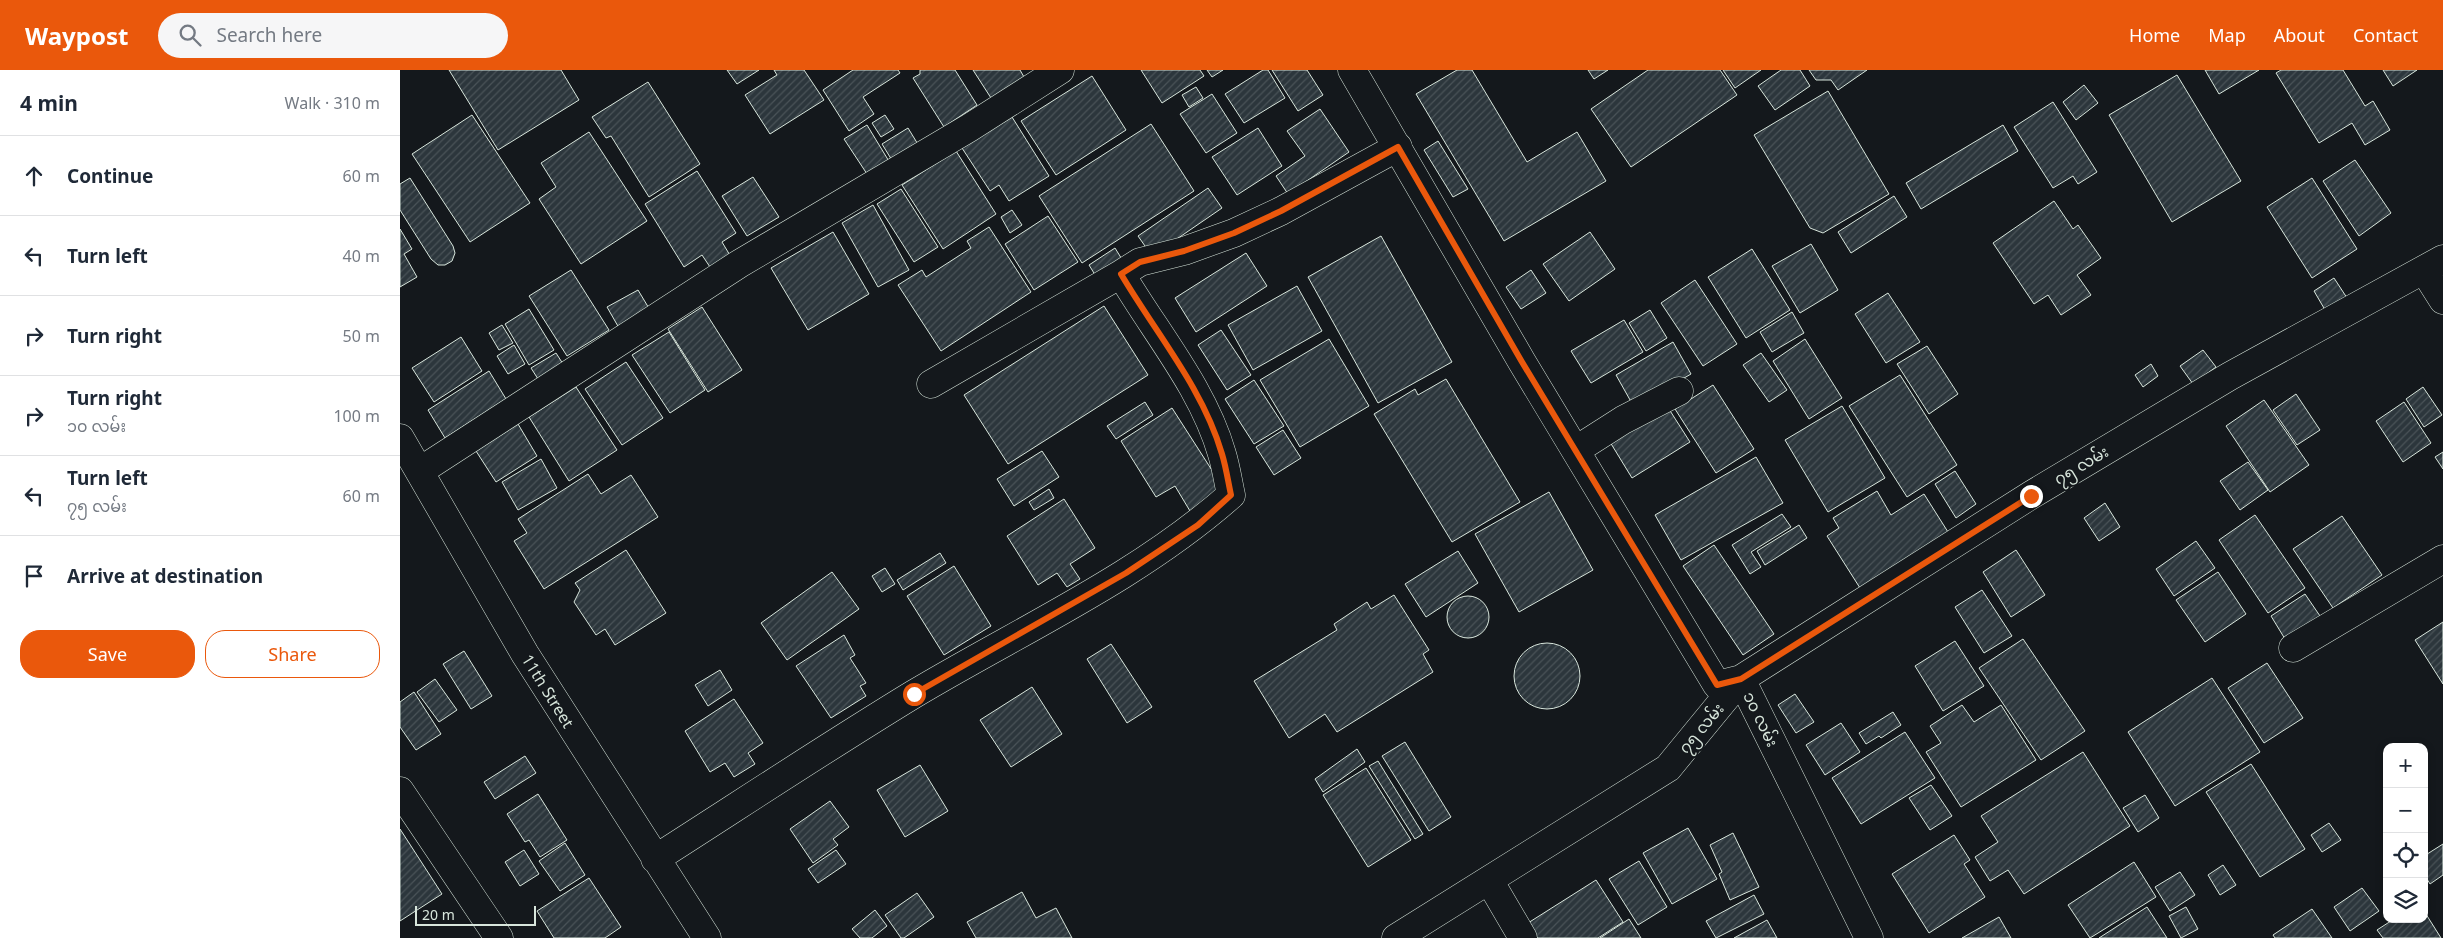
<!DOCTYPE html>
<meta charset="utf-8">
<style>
body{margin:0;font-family:"Noto Sans","Noto Sans Myanmar",sans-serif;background:#f6f6f7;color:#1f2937}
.controls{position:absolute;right:15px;bottom:15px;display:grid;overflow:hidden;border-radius:10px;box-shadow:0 2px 8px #0003}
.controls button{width:45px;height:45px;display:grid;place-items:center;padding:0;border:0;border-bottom:1px solid #e0e1e3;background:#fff;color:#1f2937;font:25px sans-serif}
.scale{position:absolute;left:15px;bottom:12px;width:121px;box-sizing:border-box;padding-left:5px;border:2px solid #d8e6dc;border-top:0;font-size:14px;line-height:18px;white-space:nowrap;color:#d8e6dc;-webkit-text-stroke:4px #14181c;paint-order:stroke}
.stop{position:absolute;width:15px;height:15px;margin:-11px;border:4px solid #ea580c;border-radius:50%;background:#fff}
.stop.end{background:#ea580c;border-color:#fff;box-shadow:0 1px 5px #0008}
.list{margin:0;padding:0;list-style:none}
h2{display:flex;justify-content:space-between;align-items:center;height:65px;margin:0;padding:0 20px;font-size:21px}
h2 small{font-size:16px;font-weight:400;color:#747a83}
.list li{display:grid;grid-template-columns:32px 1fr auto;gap:15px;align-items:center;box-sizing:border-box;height:80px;padding:0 20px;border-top:1px solid #e0e1e3}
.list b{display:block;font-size:19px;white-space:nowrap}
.list p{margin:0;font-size:16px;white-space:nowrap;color:#747a83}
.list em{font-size:16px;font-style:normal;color:#747a83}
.actions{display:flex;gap:10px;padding:15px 20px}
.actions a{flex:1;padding:11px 0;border:1px solid #ea580c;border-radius:20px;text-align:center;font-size:18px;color:#ea580c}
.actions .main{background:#ea580c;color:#fff}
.icon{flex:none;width:28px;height:28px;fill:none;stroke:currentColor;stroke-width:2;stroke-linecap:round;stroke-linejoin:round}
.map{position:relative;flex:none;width:2043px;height:868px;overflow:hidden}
header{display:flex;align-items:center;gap:30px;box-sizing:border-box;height:70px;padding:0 25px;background:#ea580c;color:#fff}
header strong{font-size:24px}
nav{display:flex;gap:28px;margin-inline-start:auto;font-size:18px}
.search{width:350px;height:45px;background:#f6f6f7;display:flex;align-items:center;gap:12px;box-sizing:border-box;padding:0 18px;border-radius:28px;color:#747a83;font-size:19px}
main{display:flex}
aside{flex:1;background:#fff}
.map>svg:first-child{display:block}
.building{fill:url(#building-hatch);stroke:#d8e6dc}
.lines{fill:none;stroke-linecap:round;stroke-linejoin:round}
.minor-casing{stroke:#d8e6dc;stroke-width:29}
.minor{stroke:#14181c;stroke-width:28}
.route{stroke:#ea580c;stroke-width:6}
.labels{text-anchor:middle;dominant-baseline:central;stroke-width:4;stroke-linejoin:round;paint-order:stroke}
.street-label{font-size:16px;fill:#d8e6dc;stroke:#14181c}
</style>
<header>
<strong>Waypost</strong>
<div class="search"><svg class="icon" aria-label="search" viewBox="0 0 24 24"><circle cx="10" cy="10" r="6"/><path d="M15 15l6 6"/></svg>Search here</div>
<nav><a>Home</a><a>Map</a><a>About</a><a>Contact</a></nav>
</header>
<main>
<aside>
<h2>4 min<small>Walk · 310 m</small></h2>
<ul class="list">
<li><svg class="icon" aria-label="ahead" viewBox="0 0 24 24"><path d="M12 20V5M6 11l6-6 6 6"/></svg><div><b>Continue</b></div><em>60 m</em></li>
<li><svg class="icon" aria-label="left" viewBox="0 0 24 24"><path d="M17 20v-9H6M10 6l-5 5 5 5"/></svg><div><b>Turn left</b></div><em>40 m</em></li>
<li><svg class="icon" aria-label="right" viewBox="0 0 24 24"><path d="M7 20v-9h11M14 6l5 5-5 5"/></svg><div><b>Turn right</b></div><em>50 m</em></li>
<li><svg class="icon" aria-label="right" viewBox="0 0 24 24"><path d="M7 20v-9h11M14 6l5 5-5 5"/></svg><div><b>Turn right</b><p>၁၀ လမ်း</p></div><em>100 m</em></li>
<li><svg class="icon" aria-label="left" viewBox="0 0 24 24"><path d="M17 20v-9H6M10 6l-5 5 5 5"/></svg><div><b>Turn left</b><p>၇၅ လမ်း</p></div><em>60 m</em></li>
<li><svg class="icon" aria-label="arrive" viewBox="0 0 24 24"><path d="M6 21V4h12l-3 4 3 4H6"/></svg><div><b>Arrive at destination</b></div></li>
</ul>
<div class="actions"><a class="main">Save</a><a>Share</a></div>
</aside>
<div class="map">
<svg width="2043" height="868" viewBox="0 0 2043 868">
<defs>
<pattern id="building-hatch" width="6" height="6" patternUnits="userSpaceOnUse" patternTransform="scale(1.25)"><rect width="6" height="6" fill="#2c363c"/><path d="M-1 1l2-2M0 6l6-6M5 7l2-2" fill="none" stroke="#4a5358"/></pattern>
</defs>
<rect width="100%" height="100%" fill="#14181c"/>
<path class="building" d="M49 0H161L179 30 98 80Z
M327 0H359L337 14Z
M374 0H404L424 30 370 64 345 25 377 5Z
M453 0H498L500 3 463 27 474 44 449 61 423 20Z
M520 0H555L577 35 544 57 513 8 520 4Z
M573 0H620L624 7 591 28Z
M741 0H800L804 6 762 33Z
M807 0H823L812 7Z
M863 0H868L885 28 844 53 825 24Z
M872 0H907L923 25 898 41Z
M1057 0H1072L1127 92 1177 62 1206 111 1104 171 1016 24Z
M1188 0H1208L1194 9Z
M1248 0H1320L1337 25 1231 97 1191 39Z
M1323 0H1361L1335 18Z
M1381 0H1400L1410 16 1375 40 1358 16Z
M1409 0H1467L1438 20 1431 10H1416Z
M1805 0H1859L1819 24Z
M1881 0H1943L1965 36 1973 31 1990 60 1965 75 1952 53 1919 73 1876 3Z
M1983 0H2017L1993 16Z
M1777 5 1841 111 1772 152 1709 45Z
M692 6 726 60 656 105 621 51Z
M248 12 300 94 249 127 211 66 206 68 192 47Z
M1684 15 1698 33 1676 50 1663 32Z
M796 17 803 28 789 37 782 25Z
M1428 21 1489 124 1423 163 1410 158 1354 65Z
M812 24 837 63 806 83 780 44Z
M1653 32 1697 102 1678 114 1673 106 1653 118 1614 57Z
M920 39 949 82 888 124 876 106 905 86 887 61Z
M72 45 130 133 70 172 12 84Z
M485 45 494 59 481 67 472 53Z
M612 47 649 106 609 131 599 115 590 121 562 78Z
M751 54 794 121 682 193 639 126Z
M467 55 490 93 469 107 444 69Z
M1603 55 1618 81 1521 139 1506 113Z
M508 58 519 76 493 92 482 74Z
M858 58 882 96 837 125 812 87Z
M189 62 247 151 181 194 139 129 156 117 141 93Z
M1038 71 1068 119 1053 127 1024 80Z
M556 81 596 144 543 179 502 115Z
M1955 90 1991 143 1959 166 1923 111Z
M297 101 336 163 322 172 331 187 312 200 302 185 284 197 245 134Z
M353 107 379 147 347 166 322 126Z
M10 108 53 176 55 183 52 191 45 195H38L31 189 0 140V114Z
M1912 108 1957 179 1912 208 1867 137Z
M808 118 822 138 752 186 738 166Z
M501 119 538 177 514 192 477 134Z
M1494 126 1507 147 1451 183 1438 162Z
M1654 131 1673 159 1678 155 1701 188 1677 205 1691 225 1661 245 1648 225 1634 234 1593 173Z
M473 135 509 200 478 217 442 153Z
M612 140 622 155 610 163 601 147Z
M648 146 678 192 634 220 605 174Z
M589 157 631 222 541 281 498 215 522 200 526 207 571 178 567 171Z
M0 159 12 179 4 184 17 207 0 217Z
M433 162 469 224 408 260 371 198Z
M1190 162 1215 199 1169 231 1143 194Z
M981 166 1052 292 978 333 908 207Z
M1411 174 1438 220 1400 243 1372 196Z
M715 178 723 191 697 208 689 195Z
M1352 179 1390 240 1346 268 1308 207Z
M846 183 867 216 796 262 775 228Z
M171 200 209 260 167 286 129 226Z
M1131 200 1146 223 1121 239 1106 217Z
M1934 208 1949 231 1928 245 1914 221Z
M1295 210 1337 274 1303 296 1261 233Z
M897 216 922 261 853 300 828 255Z
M238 220 250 240 219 258 207 237Z
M1488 223 1520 272 1486 293 1455 244Z
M704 236 748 305 608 394 564 325Z
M302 237 342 300 308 322 268 259Z
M129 239 154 280 129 295 105 254Z
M1250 240 1267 268 1246 281 1229 253Z
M1392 242 1404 263 1372 282 1360 262Z
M1224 250 1243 282 1191 313 1171 281Z
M102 255 113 273 99 280 89 263Z
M821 260 851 305 827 320 798 275Z
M269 262 305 320 270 343 232 285Z
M61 267 82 301 34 332 12 298Z
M929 269 969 336 900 377 860 310Z
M1405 269 1442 328 1409 349 1373 291Z
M1273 272 1291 304 1234 337 1216 305Z
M114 275 125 294 108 304 97 286Z
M1527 276 1558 324 1529 344 1497 294Z
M1803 280 1816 297 1793 314 1780 296Z
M156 283 163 294 138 309 131 298Z
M1361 283 1387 320 1369 332 1343 295Z
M226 292 263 348 222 375 185 319Z
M1751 294 1758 306 1743 317 1735 305Z
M89 301 106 329 45 368 28 340Z
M1500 305 1557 395 1507 427 1449 336Z
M1046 309 1120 432 1052 472 974 344 1015 319 1018 325Z
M854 310 884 356 854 374 825 329Z
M1313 315 1354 379 1316 403 1275 339Z
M176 317 217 380 169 411 129 347Z
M2023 317 2042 345 2024 357 2006 329Z
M1896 324 1920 360 1897 375 1873 340Z
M1864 330 1909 395 1870 422 1826 356Z
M745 332 753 345 716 369 707 356Z
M2004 332 2031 373 2003 392 1976 351Z
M1267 336 1290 372 1232 408 1210 372Z
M1442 336 1485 408 1428 442 1385 370Z
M772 338 824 419 790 441 775 416 756 427 721 371Z
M118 354 137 386 96 412 76 381Z
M883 360 901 388 874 405 856 377Z
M642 381 659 407 614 436 597 409Z
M2043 382V399L2035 387Z
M1356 387 1383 433 1281 490 1255 445Z
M141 389 157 418 118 440 102 412Z
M1848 392 1868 420 1840 440 1820 411Z
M1555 401 1576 434 1556 448 1535 414Z
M188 404 201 424 231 405 258 447 144 519 114 471 127 463 118 449Z
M649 419 654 428 634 440 629 432Z
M1477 421 1491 445 1524 424 1548 462 1460 518 1427 466 1439 458 1433 448Z
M1149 422 1193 500 1119 542 1075 464Z
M664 429 695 478 670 494 680 509 667 517 657 503 638 515 607 466Z
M1705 433 1720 457 1699 471 1684 448Z
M1382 444 1391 457 1351 482 1361 497 1350 504 1332 475Z
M1855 445 1905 518 1868 543 1819 470Z
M1942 446 1982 505 1933 538 1893 479Z
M1399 455 1407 468 1365 495 1357 481Z
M1796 471 1815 498 1774 526 1756 499Z
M1314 475 1374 564 1343 585 1283 496Z
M226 480 266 543 215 575 205 559 196 565 174 532 180 520 175 513Z
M1616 480 1645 525 1611 547 1583 502Z
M1058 481 1078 513 1026 547 1005 514Z
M540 483 546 493 503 520 497 510Z
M554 496 591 556 544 585 507 526Z
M485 498 495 514 482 522 472 506Z
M432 502 459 539 387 590 361 553Z
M1818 502 1846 544 1805 572 1776 530Z
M1582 520 1612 566 1584 583 1555 537Z
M1905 524 1920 546 1885 569 1871 546Z
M994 525 1029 580 1023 584 1033 602 937 662 925 644 889 668 854 611 937 560 934 554 967 532 971 539Z
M1047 547a21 21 0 1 1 42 0a21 21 0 1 1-42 0Z
M2043 552V614L2015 570Z
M444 565 455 585 450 588 466 613 460 616 466 626 431 648 396 596Z
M1623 569 1685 661 1641 690 1579 598Z
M1555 571 1584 616 1543 641 1515 596Z
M1114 606a33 33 0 1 1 66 0a33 33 0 1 1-66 0Z
M711 574 752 637 727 653 687 589Z
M64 581 92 626 71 639 43 594Z
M1867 593 1903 648 1864 673 1828 618Z
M320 600 332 620 308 636 295 615Z
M1812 608 1860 682 1775 736 1728 662Z
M35 609 57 640 39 652 17 622Z
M632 617 662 664 611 697 580 650Z
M14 622 41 664 16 680 0 657V632Z
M1395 624 1414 652 1396 663 1378 635Z
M334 629 363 673 348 683 355 694 334 707 325 693 310 702 285 661Z
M1562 635 1574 652 1601 635 1636 690 1561 737 1526 682 1541 673 1530 656Z
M1493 642 1501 655 1481 668 1479 666 1466 674 1459 663Z
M1441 653 1460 682 1425 705 1406 675Z
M1505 662 1535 708 1461 754 1432 708Z
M1005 672 1051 747 1029 761 982 686Z
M957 679 965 692 923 722 915 709Z
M1683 682 1730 756 1624 824 1608 800 1590 811 1575 787 1598 772 1581 746Z
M125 686 136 703 95 729 84 712Z
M978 691 1023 764 1015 769 969 696Z
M1851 694 1905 779 1860 807 1806 722Z
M520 695 548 741 505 767 477 720Z
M966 698 1011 770 968 797 923 725Z
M1531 715 1552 746 1530 760 1509 728Z
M138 724 167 770 140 787 129 770 125 772 107 744Z
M1745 725 1759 748 1738 762 1723 738Z
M430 731 449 757 433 769 438 775 413 793 390 759Z
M1929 753 1941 770 1922 782 1911 765Z
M1288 758 1317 809 1272 834 1243 783Z
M0 759 42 824 0 851Z
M1333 763 1359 817 1330 830 1319 804 1322 802 1310 775Z
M1554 765 1570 790 1564 794 1585 827 1529 863 1492 804Z
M165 773 185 805 160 821 139 791Z
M2043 774V805L2030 814 2024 804V786Z
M124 780 139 804 120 816 105 792Z
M436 780 446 794 418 813 408 799Z
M1239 791 1267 837 1238 855 1209 809Z
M1734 792 1756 827 1690 868 1668 835Z
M1823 795 1836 815 1820 825 1808 805Z
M1780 802 1795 825 1770 841 1755 817Z
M189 808 221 857 205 868H154L137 841Z
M1196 810 1223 852 1198 868H1137L1128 853Z
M1962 818 1979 841 1950 861 1934 837Z
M622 822 636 848 656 838 672 868H576L567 852Z
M517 823 534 847 504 868H501L485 845Z
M1354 825 1364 844 1316 868 1306 851Z
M1747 837 1767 868H1699Z
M1786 837 1798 859 1781 868 1769 846Z
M1912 839 1932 868H1875L1873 865Z
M475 840 487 856 472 868H460L452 859Z
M2024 841 2041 868H1983L1977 860 1994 849H2024Z
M1599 847 1611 868H1562Z
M1229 849 1241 868H1200Z
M1367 850 1377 868H1334Z"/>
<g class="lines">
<g class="minor-casing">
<path id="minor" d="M952 0 1122 292 1317 615 1341 609 1469 868
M2024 200 2043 230
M531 314 721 204
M0 368 125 584 307 868
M1176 380 1223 350 1279 321
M20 401 339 194 569 58 660 0
M1893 578 2043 489
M0 721 99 868
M255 789C341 734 427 677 514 624 621 560 737 508 831 425 828 411 826 397 822 384 803 318 755 262 721 204L740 192 784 181 834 163 881 141 998 77
M1089 810 1123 868
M996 868 1268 698 1341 609 1631 425 1830 306 2043 189"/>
</g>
<use href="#minor" class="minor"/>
</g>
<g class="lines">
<path class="route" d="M514 624 726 503 798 455 831 425C828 411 826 397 822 384 803 318 755 262 721 204L740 192 784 181 834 163 881 141 998 77 1122 292 1317 615 1341 609 1631 426"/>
</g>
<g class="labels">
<g class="street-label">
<text transform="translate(1681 395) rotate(-31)">၇၅ လမ်း</text>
<text transform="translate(148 621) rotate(58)">11th Street</text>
<text transform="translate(1361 649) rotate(64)">၁၀ လမ်း</text>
<text transform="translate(1301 658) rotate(-50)">၇၅ လမ်း</text>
</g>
</g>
</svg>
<div class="controls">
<button>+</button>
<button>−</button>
<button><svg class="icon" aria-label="locate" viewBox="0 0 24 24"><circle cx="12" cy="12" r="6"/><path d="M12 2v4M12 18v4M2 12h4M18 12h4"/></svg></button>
<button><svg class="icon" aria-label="layers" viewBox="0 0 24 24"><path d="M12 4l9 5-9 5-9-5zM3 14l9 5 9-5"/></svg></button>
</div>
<div class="scale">20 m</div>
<div class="stop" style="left:514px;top:624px"></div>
<div class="stop end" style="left:1631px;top:426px"></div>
</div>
</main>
